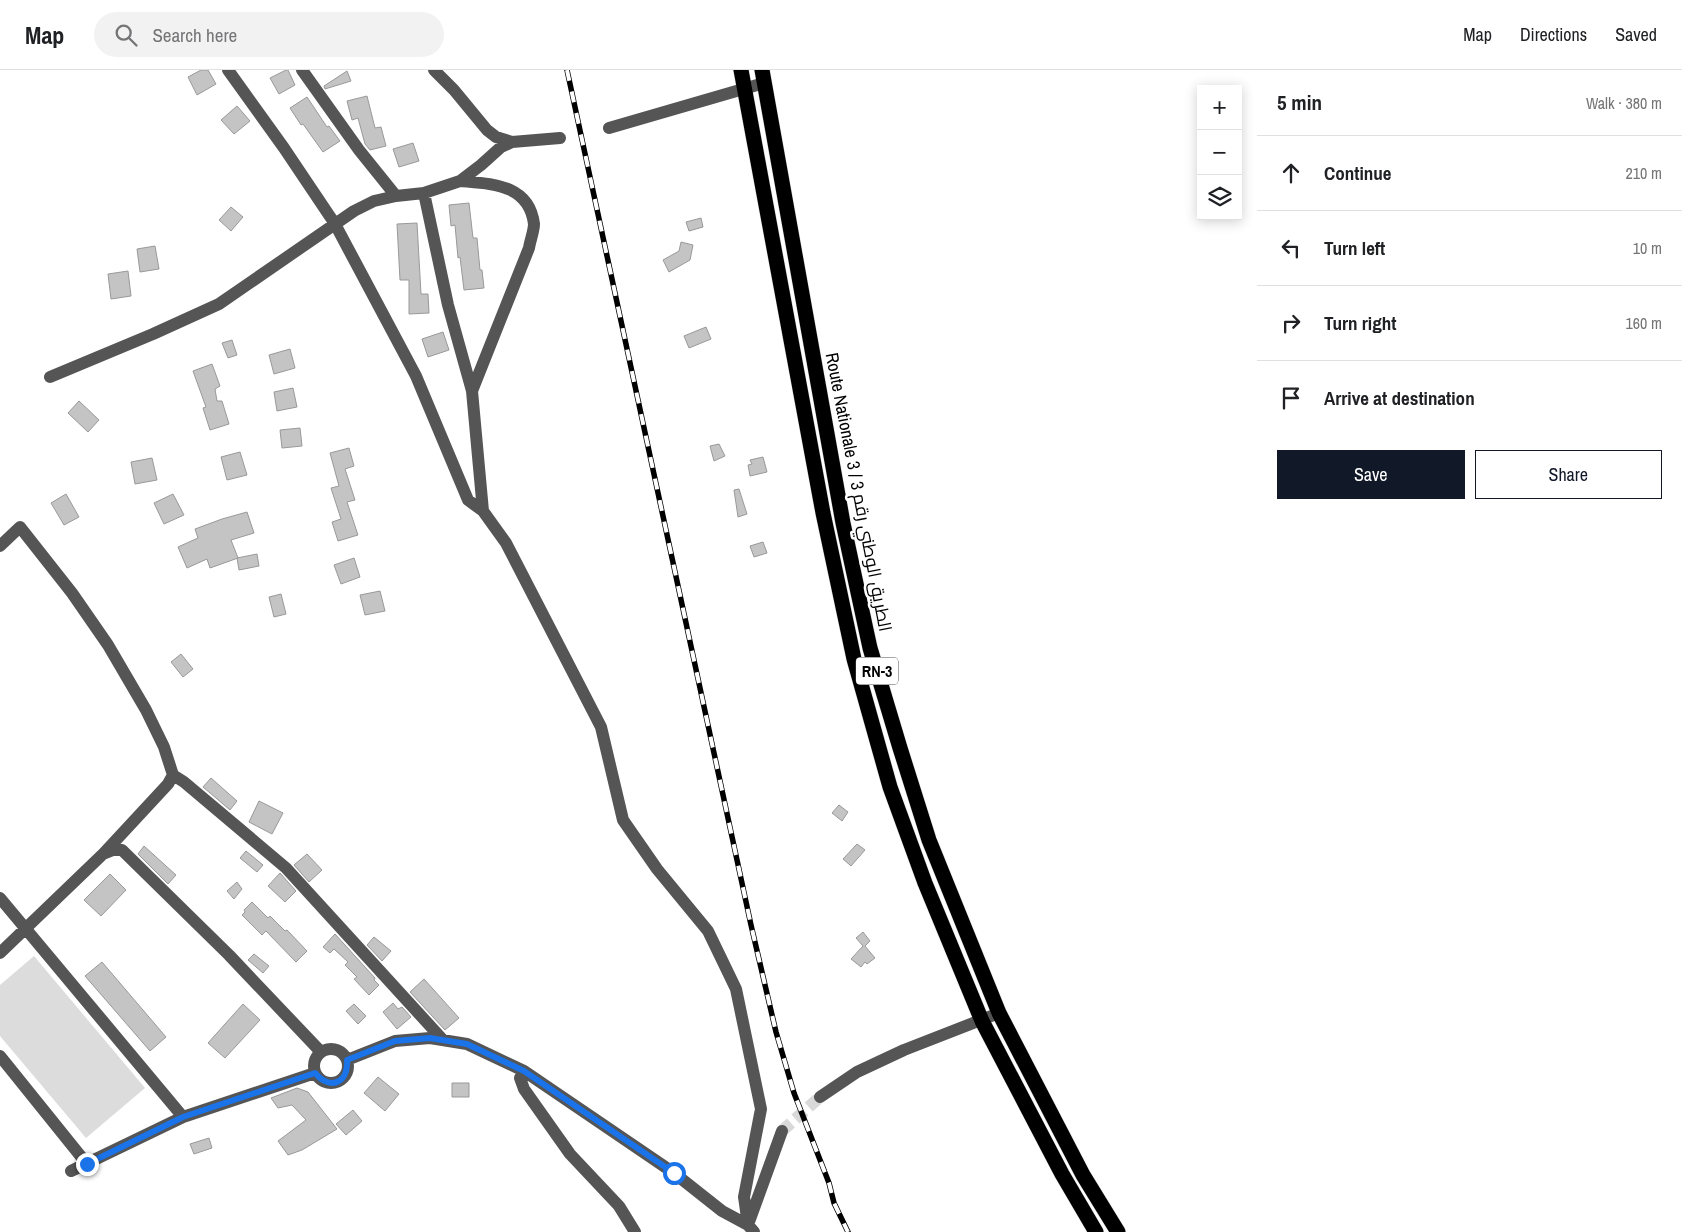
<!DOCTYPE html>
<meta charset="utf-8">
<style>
body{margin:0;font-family:"Archivo Narrow",Cairo,sans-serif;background:#f2f2f2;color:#202124}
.controls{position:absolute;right:15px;top:15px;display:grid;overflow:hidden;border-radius:0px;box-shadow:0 2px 12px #0003}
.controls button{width:45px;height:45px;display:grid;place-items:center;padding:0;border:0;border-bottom:1px solid #e0e0e0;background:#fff;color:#202124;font:25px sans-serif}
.stop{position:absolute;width:15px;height:15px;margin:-11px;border:4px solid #1a73e8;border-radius:50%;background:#fff}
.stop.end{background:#1a73e8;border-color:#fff;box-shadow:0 1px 5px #0008}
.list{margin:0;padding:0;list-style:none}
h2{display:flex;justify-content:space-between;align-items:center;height:65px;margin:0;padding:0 20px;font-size:21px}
h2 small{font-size:16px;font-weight:400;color:#757577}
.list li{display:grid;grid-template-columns:32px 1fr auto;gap:15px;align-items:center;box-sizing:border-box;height:75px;padding:0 20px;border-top:1px solid #e0e0e0}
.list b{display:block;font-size:19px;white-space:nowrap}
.list em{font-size:16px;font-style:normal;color:#757577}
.actions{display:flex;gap:10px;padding:15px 20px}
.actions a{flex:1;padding:11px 0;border:1px solid #111827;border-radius:0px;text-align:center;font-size:18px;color:#111827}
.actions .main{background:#111827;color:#fff}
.icon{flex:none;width:28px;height:28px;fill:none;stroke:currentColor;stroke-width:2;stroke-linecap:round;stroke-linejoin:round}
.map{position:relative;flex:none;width:1257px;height:1162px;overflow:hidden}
header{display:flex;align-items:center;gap:30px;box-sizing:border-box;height:70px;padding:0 25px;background:#fff;border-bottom:1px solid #e0e0e0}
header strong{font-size:24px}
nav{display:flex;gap:28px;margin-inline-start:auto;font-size:18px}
.search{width:350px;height:45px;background:#f2f2f2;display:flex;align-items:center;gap:12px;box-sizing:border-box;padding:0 18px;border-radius:28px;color:#757577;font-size:19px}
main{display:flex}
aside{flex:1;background:#fff}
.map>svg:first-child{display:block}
.green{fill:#dcdcdc}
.building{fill:#c4c4c4;stroke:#999}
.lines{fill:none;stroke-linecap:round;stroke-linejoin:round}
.minor-tunnel{stroke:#d9d9d9;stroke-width:12;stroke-dasharray:12 6;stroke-linecap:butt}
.highway-casing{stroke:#dbdbdb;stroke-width:16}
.minor{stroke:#555;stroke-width:12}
.highway{stroke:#000;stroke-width:15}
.rail-casing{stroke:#000;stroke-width:5.5}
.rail{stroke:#fff;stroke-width:4;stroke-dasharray:11;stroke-linecap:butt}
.route{stroke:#1a73e8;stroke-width:6}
.labels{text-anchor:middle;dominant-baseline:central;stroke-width:5;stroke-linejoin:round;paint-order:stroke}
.shield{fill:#fff;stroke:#4c4c4c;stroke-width:1}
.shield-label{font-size:16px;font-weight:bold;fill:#000}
.street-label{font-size:18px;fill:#000;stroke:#fff}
</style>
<header>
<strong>Map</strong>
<div class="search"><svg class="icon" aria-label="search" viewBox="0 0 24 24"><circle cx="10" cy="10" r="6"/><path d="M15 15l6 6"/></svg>Search here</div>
<nav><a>Map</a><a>Directions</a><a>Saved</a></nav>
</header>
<main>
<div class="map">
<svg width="1257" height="1162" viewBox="0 0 1257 1162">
<rect width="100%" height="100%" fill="#fff"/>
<path class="green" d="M34 886 145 1018 86 1068 0 966V915Z"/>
<path class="building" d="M201 0H208L216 14 197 25 188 7Z
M286 0H288L295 15 279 24 270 8Z
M347 1 351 11 325 19 324 16Z
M367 26 375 58 381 57 386 76 370 80 365 74 358 48 352 50 347 31Z
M307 27 327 57 329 56 340 71 323 82 303 54 301 55 290 38Z
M237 36 250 51 234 64 221 50Z
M413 73 419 91 399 97 393 79Z
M469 133 473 168H477L480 200H482L484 218 464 220 460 187 458 188 455 155 451 156 449 135Z
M231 137 243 147 231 161 219 150Z
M701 148 703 157 689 161 686 152Z
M417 153 421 224H428L429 243 409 244V210H400L397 154Z
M681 172 693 175 690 190 669 202 663 190 679 181Z
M155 176 159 199 140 202 137 179Z
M128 201 131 226 111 229 108 204Z
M706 257 711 269 689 278 684 266Z
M443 262 449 280 428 287 422 269Z
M232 270 237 285 228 288 222 273Z
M290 279 295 298 274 304 269 285Z
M212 294 220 316 215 319 217 331H222L229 354 210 360 203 338 206 337 193 301Z
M293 318 297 337 277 341 274 322Z
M79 331 99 350 88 362 68 343Z
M300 358 302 376 282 378 280 360Z
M719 374 725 386 714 391 710 376Z
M349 378 354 396 345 399 355 430 347 432 358 465 338 471 332 452 341 449 331 418 339 416 330 383Z
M240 382 247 405 227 410 221 387Z
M763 387 767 402 750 406 748 395 752 394 750 390Z
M152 388 157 410 135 414 131 392Z
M739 419 747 444 738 447 734 420Z
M66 424 79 447 64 455 51 433Z
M173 424 184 445 164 454 154 433Z
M247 442 254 463 231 470 238 488 210 498 207 489 187 498 178 477 198 468 195 459 222 449Z
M763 472 767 483 754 487 750 476Z
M257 484 259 496 239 500 237 488Z
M354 488 360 507 341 514 334 495Z
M380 521 385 541 365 545 360 525Z
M281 524 286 544 274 547 269 527Z
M181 584 193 599 183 607 171 592Z
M211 708 237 731 230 740 203 717Z
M259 731 283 743 272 764 249 752Z
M839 735 848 742 842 751 832 743Z
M857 774 865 780 851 796 843 789Z
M144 776 176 805 168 814 138 784Z
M246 781 263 795 257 802 240 788Z
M307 784 322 800 309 812 294 795Z
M280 803 296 821 285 832 268 816Z
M110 804 126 820 101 846 84 830Z
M237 812 242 819 234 829 227 821Z
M252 832 268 848 270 846 285 861 287 860 307 881 296 892 266 861 262 865 242 845 245 842 244 840Z
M863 862 870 871 865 876 875 888 867 894 865 892 861 897 851 889 863 876 856 868Z
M335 864 375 908 374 910 379 915 369 925 354 909 357 907 345 895 348 892 334 879 330 883 323 877Z
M374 867 391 881 382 891 367 875Z
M254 884 269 896 263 903 248 890Z
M102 892 166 967 150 981 85 906Z
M424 909 459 948 445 960 410 922Z
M393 933 398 939 402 937 411 947 397 959 383 942Z
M243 934 260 950 225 988 208 973Z
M354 934 366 946 358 954 346 941Z
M378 1007 399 1024 385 1041 364 1023Z
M452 1013H469V1027H452Z
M297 1018 308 1022 337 1059 302 1080 288 1085 278 1071 306 1050 292 1035 278 1038 271 1028Z
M353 1040 362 1051 346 1065 336 1054Z
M209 1068 212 1078 194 1084 190 1074Z"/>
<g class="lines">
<path class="minor-tunnel" d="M782 1061 820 1027"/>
<g class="highway-casing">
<path id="highway" d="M741 0 823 443 854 589 890 717 925 813 982 951 1062 1104 1096 1162
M762 0 843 453 870 578 900 678 929 770 999 943 1083 1105 1118 1162"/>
</g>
<path class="minor" d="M228 0 284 78 335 154 416 306 468 430 483 441 506 473 601 657 623 750 657 799 708 861 736 919 761 1039 744 1127 748 1155 754 1162
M302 0 359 80 396 126
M434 0 454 20 487 60 496 67 512 72
M609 58 764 13
M460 111C492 114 529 114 534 154 534 161 530 171 529 178L472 321
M424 123 448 235 472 321 483 441
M50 307 153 264 219 234 354 141 374 131 396 126 424 123 460 111 481 95 501 77 512 72 560 68
M0 476 20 457 72 523 108 575 146 640 164 677 173 705 168 714 104 783
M173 705 184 712 286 798 443 970
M0 828 183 1047
M0 883 103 784 113 780H122L229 885 321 982
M314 996a17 17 0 1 1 34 0a17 17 0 1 1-34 0Z
M0 986 87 1094
M347 990 395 971 430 968 467 974 524 1001 674 1103 722 1141 748 1155
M524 1001 520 1008 524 1019 570 1084 619 1136 635 1162
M820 1027 857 1002 904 980 999 943
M71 1101 183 1047 315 1003
M749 1152 782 1061"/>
<use href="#highway" class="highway"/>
<g class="rail-casing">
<path id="rail" d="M567 0 751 855 776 962 794 1023 829 1113 834 1133 848 1162"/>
</g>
<use href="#rail" class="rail"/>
</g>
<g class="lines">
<path class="route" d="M87 1094 183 1047 315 1003C330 1021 349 1013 347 990L395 971 430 968 467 974 524 1001 674 1103"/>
</g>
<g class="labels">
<rect class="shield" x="856" y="587.5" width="42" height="27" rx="4"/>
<g class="shield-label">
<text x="877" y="601">RN-3</text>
</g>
<g class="street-label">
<text transform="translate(859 422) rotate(79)">Route Nationale 3 / الطريق الوطني رقم 3</text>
</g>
</g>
</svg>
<div class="controls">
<button>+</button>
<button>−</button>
<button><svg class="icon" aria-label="layers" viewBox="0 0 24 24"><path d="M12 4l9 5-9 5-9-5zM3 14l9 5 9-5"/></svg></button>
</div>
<div class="stop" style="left:674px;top:1103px"></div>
<div class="stop end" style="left:87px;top:1094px"></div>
</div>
<aside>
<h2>5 min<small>Walk · 380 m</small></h2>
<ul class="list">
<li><svg class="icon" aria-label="ahead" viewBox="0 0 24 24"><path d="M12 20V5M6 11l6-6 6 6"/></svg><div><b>Continue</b></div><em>210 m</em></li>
<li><svg class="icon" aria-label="left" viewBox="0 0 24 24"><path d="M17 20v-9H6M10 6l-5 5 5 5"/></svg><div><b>Turn left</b></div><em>10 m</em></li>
<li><svg class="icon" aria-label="right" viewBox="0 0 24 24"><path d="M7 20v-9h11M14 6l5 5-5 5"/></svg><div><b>Turn right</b></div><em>160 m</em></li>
<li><svg class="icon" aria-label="arrive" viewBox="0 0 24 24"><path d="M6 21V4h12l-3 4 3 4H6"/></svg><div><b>Arrive at destination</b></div></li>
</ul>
<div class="actions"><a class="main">Save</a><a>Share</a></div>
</aside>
</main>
